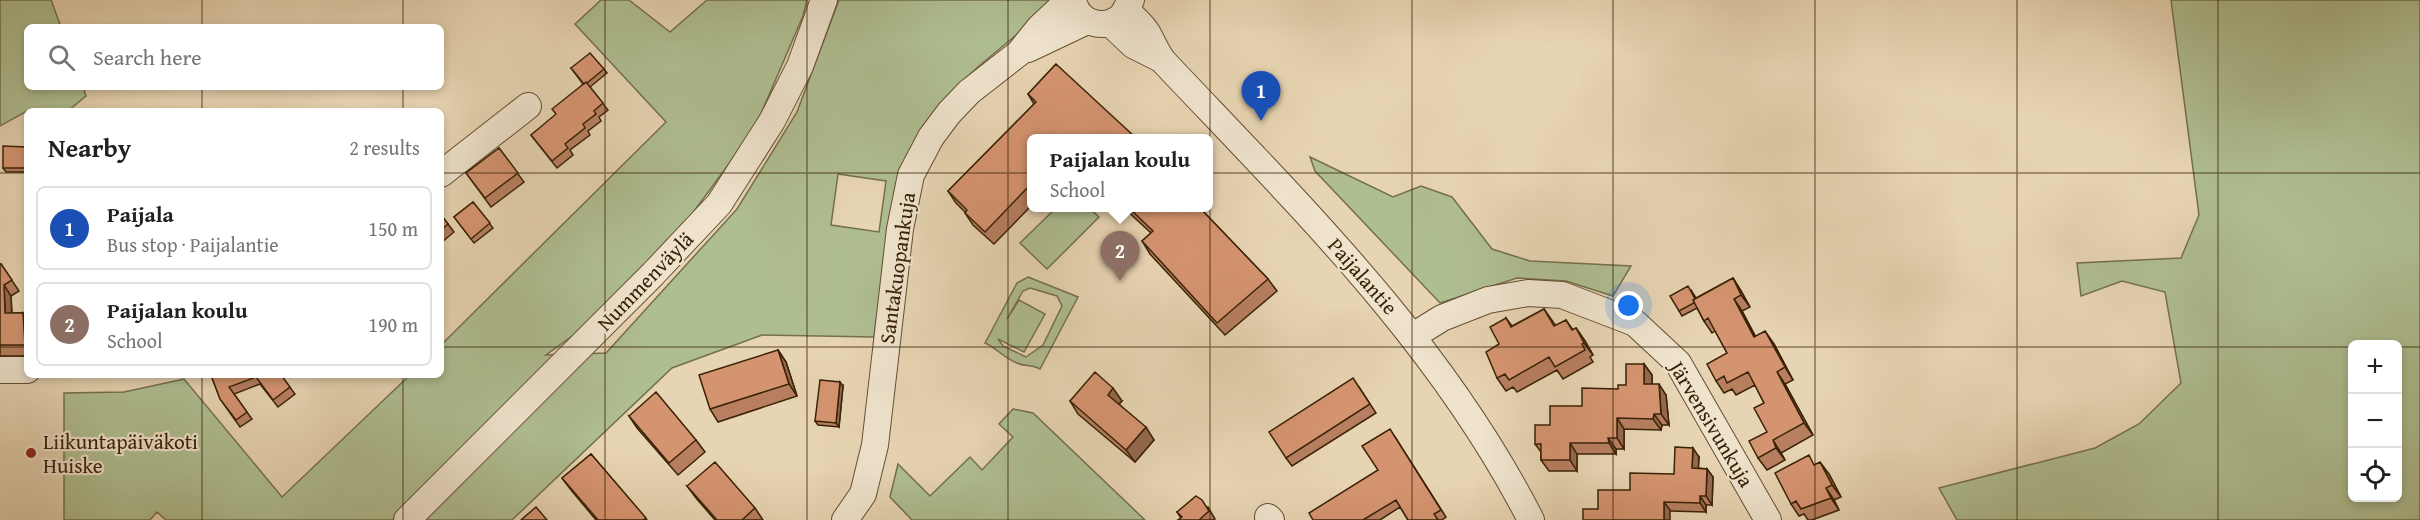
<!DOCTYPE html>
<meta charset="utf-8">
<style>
body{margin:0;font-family:"Gentium Book Plus",serif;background:#f2f2f2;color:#202124}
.controls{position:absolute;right:18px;bottom:18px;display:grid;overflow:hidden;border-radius:9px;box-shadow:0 3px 9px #0003}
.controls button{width:54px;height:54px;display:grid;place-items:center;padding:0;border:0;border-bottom:2px solid #e0e0e0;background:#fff;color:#202124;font:30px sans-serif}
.you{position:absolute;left:1629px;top:306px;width:21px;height:21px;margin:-15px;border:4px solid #fff;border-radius:50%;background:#1a73e8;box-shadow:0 0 0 9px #1a73e833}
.badge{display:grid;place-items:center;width:39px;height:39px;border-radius:50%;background:#111827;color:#fff;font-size:20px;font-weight:700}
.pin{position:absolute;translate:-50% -50px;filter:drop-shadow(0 2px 3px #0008)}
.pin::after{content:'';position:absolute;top:32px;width:21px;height:18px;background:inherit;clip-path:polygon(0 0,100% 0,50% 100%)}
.popup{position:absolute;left:1027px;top:134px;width:186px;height:78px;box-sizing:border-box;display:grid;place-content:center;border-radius:9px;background:#fff;filter:drop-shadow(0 2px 4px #0005);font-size:20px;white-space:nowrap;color:#757577}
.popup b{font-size:22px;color:#202124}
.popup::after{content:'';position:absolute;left:50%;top:100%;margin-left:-12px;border:12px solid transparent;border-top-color:#fff}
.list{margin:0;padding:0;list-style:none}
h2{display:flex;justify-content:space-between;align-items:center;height:78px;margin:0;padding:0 24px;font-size:26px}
h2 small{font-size:20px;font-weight:400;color:#757577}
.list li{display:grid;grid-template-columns:39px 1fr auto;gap:18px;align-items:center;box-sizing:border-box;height:84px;margin:0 12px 12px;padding:0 12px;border:2px solid #e0e0e0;border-radius:9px}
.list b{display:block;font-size:22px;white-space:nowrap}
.list p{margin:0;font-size:20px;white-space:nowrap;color:#757577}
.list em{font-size:20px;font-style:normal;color:#757577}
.icon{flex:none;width:33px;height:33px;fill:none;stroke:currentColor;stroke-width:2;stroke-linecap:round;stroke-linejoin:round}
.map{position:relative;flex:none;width:2420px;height:520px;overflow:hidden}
.search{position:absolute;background:#fff;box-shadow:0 3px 9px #0003;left:24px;top:24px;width:420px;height:66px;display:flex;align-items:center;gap:15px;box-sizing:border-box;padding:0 21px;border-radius:9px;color:#757577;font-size:22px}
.panel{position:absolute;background:#fff;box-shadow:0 3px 9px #0003;left:24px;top:108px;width:420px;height:270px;border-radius:9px}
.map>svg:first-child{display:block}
.green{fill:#afbe91;stroke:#74704c;stroke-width:1.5;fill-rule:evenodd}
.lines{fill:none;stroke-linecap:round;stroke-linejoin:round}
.minor-casing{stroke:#654e32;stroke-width:28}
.minor{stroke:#efe3cd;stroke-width:26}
.wall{fill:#b77f60;stroke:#3a2207;stroke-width:1.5}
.shaded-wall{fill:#95684e;stroke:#3a2207;stroke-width:1.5}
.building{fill:#d59470;stroke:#3a2207;stroke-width:1.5}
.grid{fill:none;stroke:#3a2207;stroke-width:1.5;stroke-opacity:0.55}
.poi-dot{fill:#8f2418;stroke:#efe3cd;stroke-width:2}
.labels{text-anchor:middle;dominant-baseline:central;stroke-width:4.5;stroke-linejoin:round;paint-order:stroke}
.street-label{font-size:21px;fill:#3a2207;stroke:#efe3cd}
.poi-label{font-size:21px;fill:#3a2207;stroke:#efe3cd;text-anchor:start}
</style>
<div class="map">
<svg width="2420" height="520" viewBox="0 0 2420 520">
<rect width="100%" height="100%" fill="#e7d4b2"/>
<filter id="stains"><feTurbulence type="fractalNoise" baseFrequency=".00333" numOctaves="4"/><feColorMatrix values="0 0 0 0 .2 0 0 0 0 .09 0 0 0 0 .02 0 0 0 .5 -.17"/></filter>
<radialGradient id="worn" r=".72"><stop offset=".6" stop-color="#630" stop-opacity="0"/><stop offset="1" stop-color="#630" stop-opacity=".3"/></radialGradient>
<path class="green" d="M0 0H51L61 27H27V87H83L86 96 69 110 27 111 0 126Z
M601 0H629L670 32 707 0H807L803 16 754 130 686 222 589 324 546 355 606 353 737 209 797 112 839 0H1052L1045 11 979 66 950 93 888 232 874 337 762 335 672 368 512 520H166L157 512 150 520H64V393L124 392 184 379 282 497 410 375H441V345L666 122 575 24ZM838 174 886 181 879 232 831 225Z
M2171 0H2420V520H1957L1939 488 2095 448 2139 424 2181 383 2165 292 2122 281 2081 296 2077 263 2181 258 2199 215ZM2352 344H2398V498H2352Z
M1310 157 1393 197 1421 186 1452 197 1492 249 1530 261 1631 266 1613 296 1566 281 1517 278 1440 303 1315 171Z
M1056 208H1089L1099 217 1047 269 1020 243Z
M1028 277 1078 297 1040 369C1031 364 1025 367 1017 363 1004 358 995 347 985 343L1017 283ZM1030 288 1057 296 1062 306 1043 345 1026 357 1003 346 998 339 1024 352 1045 314 1019 300 1007 319 1023 291Z
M1013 409 1033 413 1145 520H912L890 497 898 464 930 496 970 457 982 470 1013 437 999 424Z"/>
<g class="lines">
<g class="minor-casing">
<path id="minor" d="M1073 0C1078 24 1104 31 1122 16L1131 0
M1127 11C1134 18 1143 25 1148 34 1153 43 1157 54 1164 62 1299 205 1441 343 1531 520
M1110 23 1133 45 1161 59
M1028 49 1087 21
M441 174 528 106
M1413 336 1442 318 1488 300 1528 293 1562 295 1635 323 1678 363 1768 520
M0 370H27
M1268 517 1271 520
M407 520 653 274 719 204 772 121 800 66 824 0
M845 520 863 494 875 445 900 229 911 175 931 137 949 113 969 92 1019 53 1039 28 1069 0"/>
</g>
<use href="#minor" class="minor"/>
</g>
<path class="wall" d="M1056 64 1032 138V205L994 244 973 225 965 213V212L956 203 948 191 1034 104 1028 94Z
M571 68 604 69 607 73 590 87 608 110 599 117 601 121 588 131 590 135 570 150 573 155 557 168 531 135 556 115 583 84Z
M27 147V172H6L3 168Z
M499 148 524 182 491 207 466 173Z
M473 202 493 228 474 243 454 217Z
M1123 207H1199L1268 279 1277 291 1225 335 1150 254 1142 241 1151 233Z
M441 215 454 232 441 243Z
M1 264 19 291 11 296 12 313H23L27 318V356H0V265Z
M1733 278 1741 291 1750 307 1742 311 1756 337 1774 344 1793 380 1785 384 1813 435 1781 453 1785 460 1767 470 1758 458 1767 432 1764 403 1755 385 1736 395 1732 389 1724 393 1716 381 1727 353 1715 331 1712 333 1704 321 1697 308 1682 316 1679 311 1691 290 1696 298Z
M1544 309 1556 326 1566 320 1573 330 1576 328 1585 341 1593 355 1590 357 1593 362 1563 379 1557 370 1517 392 1513 387 1506 391 1497 378 1506 318 1512 326Z
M778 350 786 362 797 396 718 422 710 409Z
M1644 364 1652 375V384L1666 395 1669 425H1662L1661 430 1624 429V449H1616V454H1577V471H1549L1541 460V452L1535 444 1550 425 1582 406 1626 385Z
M211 375H281L295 394 278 407 260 384 234 394 252 419 240 427 220 399Z
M843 386 839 427 818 425 815 421Z
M1359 387 1376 413 1292 466 1286 458Z
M1070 401H1122L1119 404 1154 440 1135 462 1078 414Z
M629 416 696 440 705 452 678 475 637 428Z
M1395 437 1446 517 1442 520H1408L1400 507 1380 520H1313L1378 470Z
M591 454 647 520H596L571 490 562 478Z
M1699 457 1698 468 1707 469 1713 477 1712 505H1706V512L1598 509 1630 490 1674 474Z
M1815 465 1829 474 1841 497 1834 500 1839 510 1812 520H1808L1804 514 1799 516 1791 504Z
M687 486 755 508 763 520H715L696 498Z
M1208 507 1215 519 1213 520H1178L1181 518 1177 512Z"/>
<path class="shaded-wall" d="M1733 278 1741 291 1750 307 1741 295Z
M4 285 11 296 12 324 5 313Z
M1734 299 1742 311 1762 350 1754 337Z
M23 313 27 318V349L25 345Z
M1576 328 1585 341 1593 355 1584 343Z
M1765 331 1774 344 1793 380 1785 367Z
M778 350 786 362 797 396 789 384Z
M1644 364 1652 375V395L1644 384Z
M1777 372 1785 384 1813 435 1804 423Z
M840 382 843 386 839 427 836 423Z
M1659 384 1666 395 1669 425 1661 414Z
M1113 388 1122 401 1116 407 1108 395Z
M1654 414 1662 425 1661 430 1653 419Z
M1617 418 1624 429V449L1617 438Z
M1146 427 1154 440 1135 462 1126 450Z
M1608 438 1616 449V454L1609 443Z
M1773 440 1781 453 1785 460 1776 448Z
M1570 443 1577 454V471L1570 460Z
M1693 448 1699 457 1698 477 1692 468Z
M1820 462 1829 474 1841 497 1832 485Z
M1707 469 1713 477 1712 505 1706 496Z
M1826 488 1834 500 1839 510 1831 498Z
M1700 496 1706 505V512L1700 503Z
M1664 502 1670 510V520H1664Z"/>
<path class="building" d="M590 53 604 69 587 83 586 82 584 84 571 68Z
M1056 64 1136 138H1032V183L985 232 965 213 967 210 948 191 1036 102 1028 94Z
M586 82 603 103 594 111 596 114 583 124 585 128 565 144 568 148 552 161 531 135 556 114 552 109Z
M3 146 27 147V168H3Z
M499 148 518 173 485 198 466 173Z
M473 202 490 223 471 239 454 217Z
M1128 207H1199L1268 279 1217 323 1142 241 1153 231Z
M441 215 448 224 441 230Z
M1 264 12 280 4 285 5 313H23L25 345H0V265Z
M1733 278 1741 295 1734 299 1754 337 1765 331 1785 367 1777 372 1804 423 1773 440 1776 448 1758 458 1749 441 1767 432 1754 408 1764 403 1748 372 1727 383 1724 376 1716 381 1707 364 1727 353 1708 318 1704 321 1693 300Z
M1688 286 1695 299 1693 300 1694 303 1679 311 1670 296Z
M1544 309 1554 326 1566 320 1572 330 1576 328 1584 343 1582 344 1585 350 1555 367 1549 357 1509 380 1505 374 1497 378 1486 352 1499 344 1490 327 1506 318 1511 327Z
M778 350 789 384 710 409 699 375Z
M1626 364H1644V384H1659L1661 414H1654L1653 419 1617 418V438H1608L1609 443H1570V460H1541V444H1535V425H1550V406H1582V388L1618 389V385H1626Z
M1095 372 1113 388 1108 395 1146 427 1126 450 1070 401Z
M211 375H281L290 387 273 400 256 377 229 387 247 412 236 420 220 399Z
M1353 378 1370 404 1286 458 1269 432Z
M820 380 840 382 836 423 815 421Z
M656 392 696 440 669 463 629 416Z
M1390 429 1441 510 1434 514 1438 520H1408L1396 500 1363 520H1313L1309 513 1378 470 1362 446Z
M1675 447 1693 448 1692 468 1707 469 1706 496H1700V503L1664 502V520H1583V509H1598V490H1630V473L1674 474Z
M591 454 646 518 643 520H598L562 478Z
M1809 455 1814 465 1820 462 1832 485 1826 488 1831 498 1801 509 1796 501 1791 504 1775 473Z
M715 462 755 508 742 520H717L687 486Z
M1196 496 1202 500 1209 511 1199 520H1178L1182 517 1177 512Z
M536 507 547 520H521Z"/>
<path class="grid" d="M202 0V27M403 0V27M605 0V520M807 0V520M1008 0V520M1210 0V520M1412 0V520M1613 0V520M1815 0V520M2017 0V520M2218 0V520M202 87V111M403 87V111M0 173H27M441 173H2420M0 347H27M441 347H2352M2398 347H2420M202 375V520M403 375V520"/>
<circle class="poi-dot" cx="31" cy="453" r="6"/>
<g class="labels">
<g class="street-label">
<text transform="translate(897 268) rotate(-82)">Santakuopankuja</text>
<text transform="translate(1363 276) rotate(49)">Paijalantie</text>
<text transform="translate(645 281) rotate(-46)">Nummenväylä</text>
<text transform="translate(1712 424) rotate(59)">Järvensivunkuja</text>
</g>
<g class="poi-label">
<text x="43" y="441">Liikuntapäiväkoti<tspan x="43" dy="24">Huiske</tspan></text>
</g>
</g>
<rect width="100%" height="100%" filter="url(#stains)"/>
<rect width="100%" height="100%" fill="url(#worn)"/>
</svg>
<div class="controls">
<button>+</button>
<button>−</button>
<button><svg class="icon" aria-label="locate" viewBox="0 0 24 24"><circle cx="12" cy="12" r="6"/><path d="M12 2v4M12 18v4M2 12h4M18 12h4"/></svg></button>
</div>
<div class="you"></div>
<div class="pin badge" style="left:1261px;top:121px;background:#1a4fb4">1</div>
<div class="pin badge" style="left:1120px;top:281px;background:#8d6e63">2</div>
<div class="popup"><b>Paijalan koulu</b>School</div>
<div class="search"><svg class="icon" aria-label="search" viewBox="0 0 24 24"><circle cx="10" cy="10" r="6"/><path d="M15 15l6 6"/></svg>Search here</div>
<section class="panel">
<h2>Nearby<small>2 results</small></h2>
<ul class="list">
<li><span class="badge" style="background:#1a4fb4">1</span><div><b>Paijala</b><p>Bus stop · Paijalantie</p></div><em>150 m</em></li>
<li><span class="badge" style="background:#8d6e63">2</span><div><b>Paijalan koulu</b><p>School</p></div><em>190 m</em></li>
</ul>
</section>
</div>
